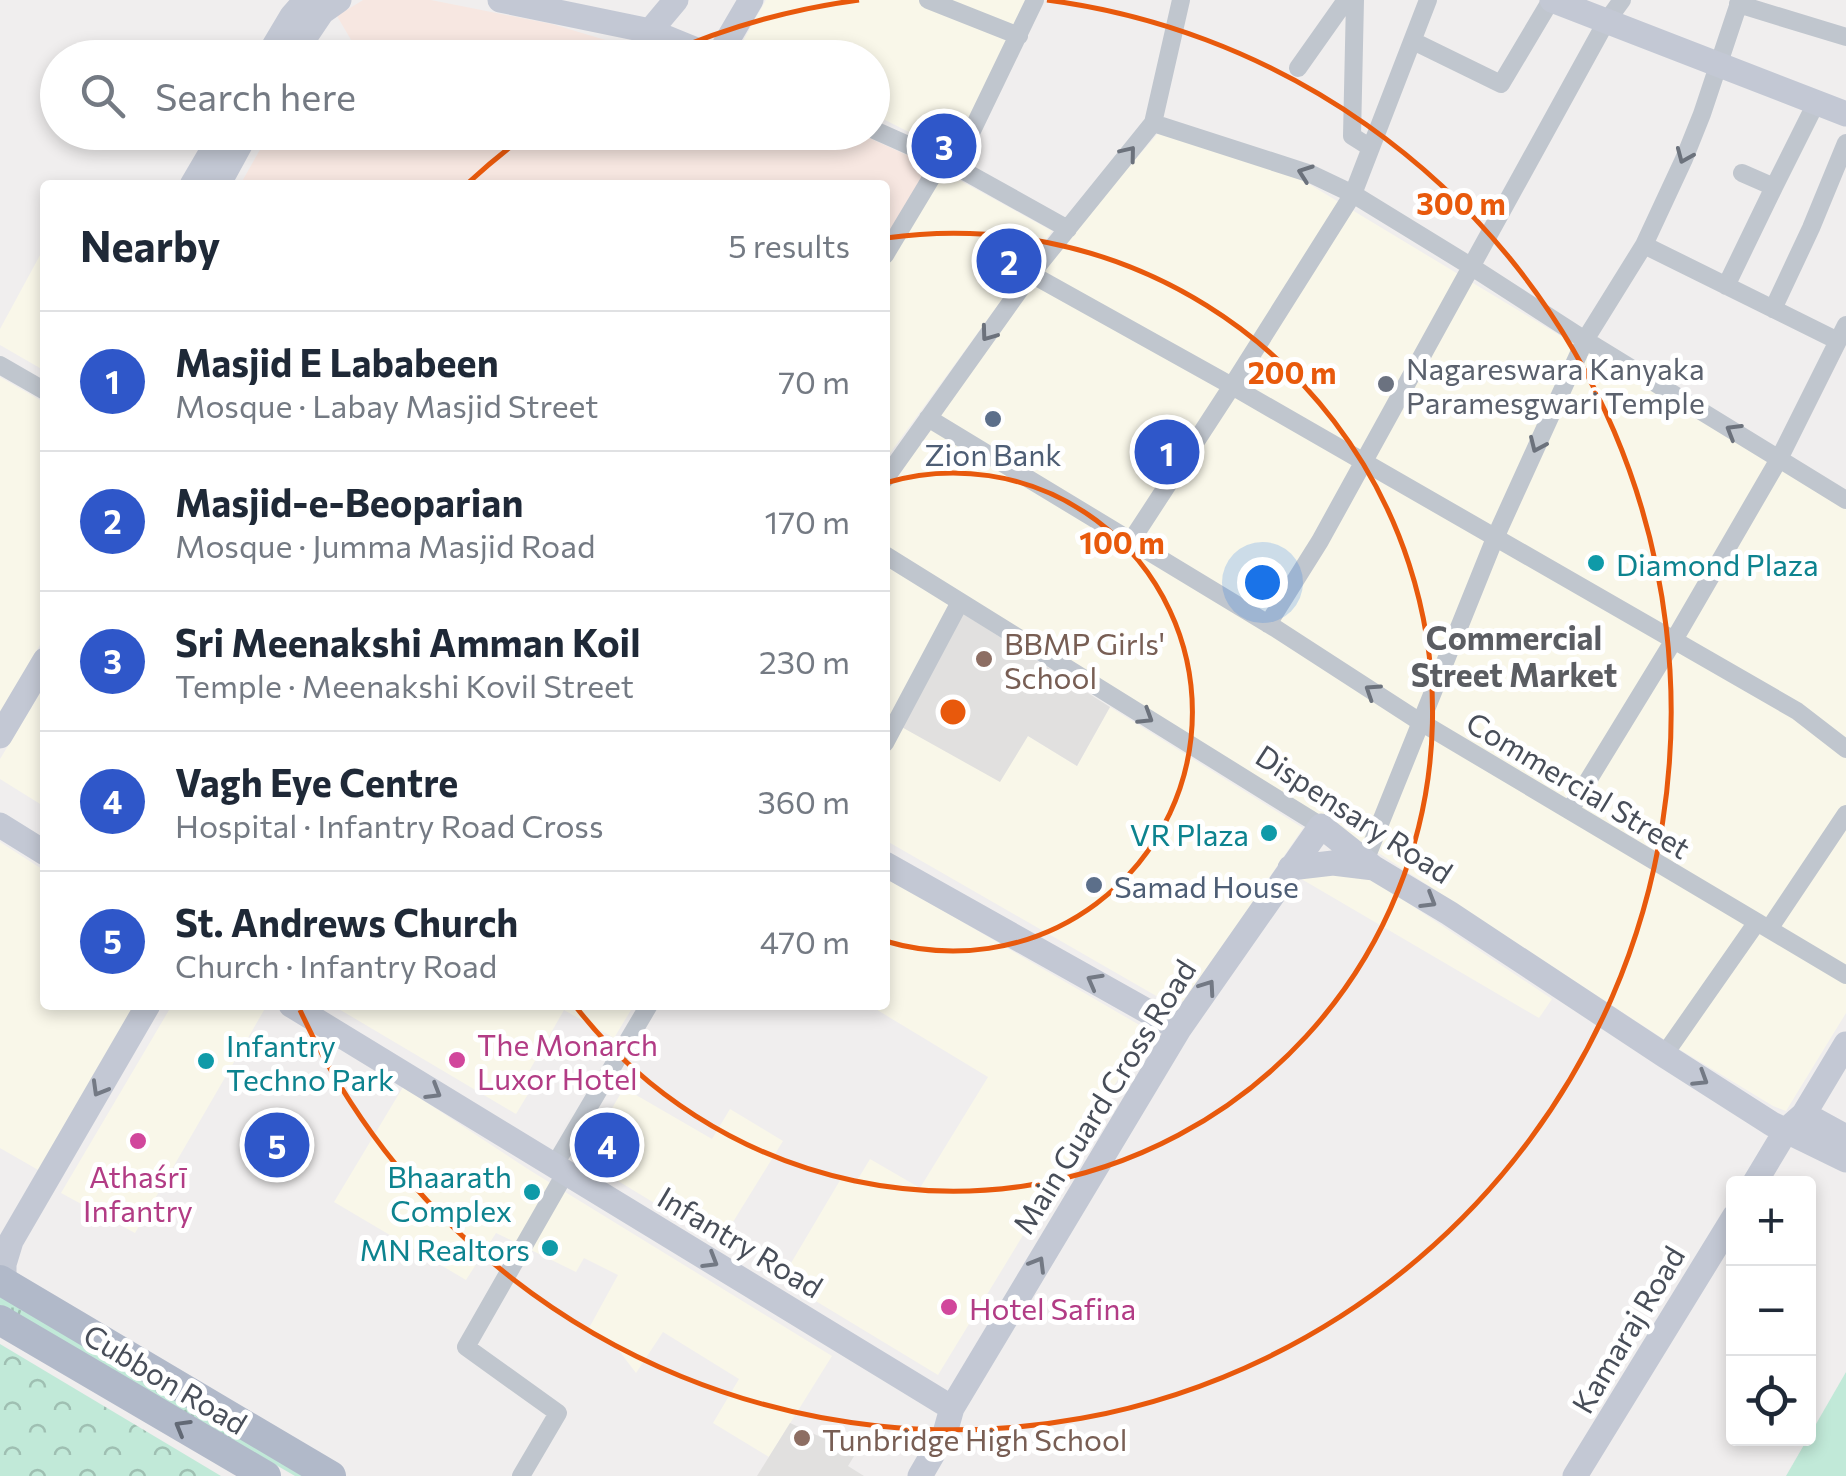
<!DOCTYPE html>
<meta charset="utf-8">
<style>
body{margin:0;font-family:Commissioner,sans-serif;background:#f6f6f7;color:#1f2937}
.controls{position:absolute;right:30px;bottom:30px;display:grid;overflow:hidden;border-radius:10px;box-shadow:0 5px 15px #0003}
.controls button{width:90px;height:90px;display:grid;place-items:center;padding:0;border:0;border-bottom:2px solid #e0e1e3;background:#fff;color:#1f2937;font:50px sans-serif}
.you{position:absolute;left:1262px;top:582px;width:35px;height:35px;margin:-25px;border:8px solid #fff;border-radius:50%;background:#1a73e8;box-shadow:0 0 0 15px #1a73e833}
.badge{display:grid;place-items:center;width:65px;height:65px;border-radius:50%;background:#2f57c9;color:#fff;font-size:32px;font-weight:700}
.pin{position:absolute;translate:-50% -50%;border:5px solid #fff;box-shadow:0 2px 10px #0006}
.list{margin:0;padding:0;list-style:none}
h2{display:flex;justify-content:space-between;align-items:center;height:130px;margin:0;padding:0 40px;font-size:42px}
h2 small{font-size:32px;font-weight:400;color:#747a83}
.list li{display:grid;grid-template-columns:65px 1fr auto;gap:30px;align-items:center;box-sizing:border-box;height:140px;padding:0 40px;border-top:2px solid #e0e1e3}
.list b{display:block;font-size:38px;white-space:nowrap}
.list p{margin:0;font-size:32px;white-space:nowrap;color:#747a83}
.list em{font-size:32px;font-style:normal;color:#747a83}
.icon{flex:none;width:55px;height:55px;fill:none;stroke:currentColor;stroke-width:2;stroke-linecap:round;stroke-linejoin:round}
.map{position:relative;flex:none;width:1846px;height:1476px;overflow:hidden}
.search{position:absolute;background:#fff;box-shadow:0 5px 15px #0003;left:40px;top:40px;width:850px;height:110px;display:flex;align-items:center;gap:25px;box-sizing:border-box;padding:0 35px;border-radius:55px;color:#747a83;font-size:38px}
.panel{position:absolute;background:#fff;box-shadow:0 5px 15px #0003;left:40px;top:180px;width:850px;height:830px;border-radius:10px}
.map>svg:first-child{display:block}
.commercial{fill:#f9f7e9}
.education{fill:#e1e0df}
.medical{fill:#f7e7e1}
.grass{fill:url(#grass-tufts)}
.forest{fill:url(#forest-crowns)}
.garden{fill:#c1e9d8}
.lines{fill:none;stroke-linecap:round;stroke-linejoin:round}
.street{stroke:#c0c6ce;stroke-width:18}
.secondary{stroke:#c3c8d4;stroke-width:25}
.primary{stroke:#b1b9c9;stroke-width:30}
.oneway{stroke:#6c727c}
.oneway2{stroke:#737984}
.oneway3{stroke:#626975}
.ring{fill:none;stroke:#e8590c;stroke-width:5}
.worship-dot{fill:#6b7280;stroke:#fff;stroke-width:4}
.service-dot{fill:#5c6f8a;stroke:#fff;stroke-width:4}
.culture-dot{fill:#0f9aa8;stroke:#fff;stroke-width:4}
.education-dot{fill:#8d6e63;stroke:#fff;stroke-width:4}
.hotel-dot{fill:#d1479c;stroke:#fff;stroke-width:4}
.labels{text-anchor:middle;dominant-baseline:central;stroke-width:10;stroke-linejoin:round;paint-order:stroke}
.worship-label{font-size:30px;fill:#5b616d;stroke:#fff;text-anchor:start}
.service-label{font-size:30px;fill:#4e5e75;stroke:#fff}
.culture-label{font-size:30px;fill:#0d838f;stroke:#fff;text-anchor:end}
.education-label{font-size:30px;fill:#785e54;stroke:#fff;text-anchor:start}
.street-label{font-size:30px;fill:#484e59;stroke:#fff}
.hotel-label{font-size:30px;fill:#b23c85;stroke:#fff;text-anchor:start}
.neighbourhood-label{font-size:32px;font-weight:bold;fill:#5b5d62;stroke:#fff}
.centre{fill:#e8590c;stroke:#fff;stroke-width:5}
.ring-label{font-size:30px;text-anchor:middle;font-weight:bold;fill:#e8590c;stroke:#fff;stroke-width:10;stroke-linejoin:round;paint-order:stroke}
</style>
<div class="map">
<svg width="1846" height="1476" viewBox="0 0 1846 1476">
<defs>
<pattern id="grass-tufts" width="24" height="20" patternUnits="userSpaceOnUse" patternTransform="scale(2.5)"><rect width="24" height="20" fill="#c1e9d8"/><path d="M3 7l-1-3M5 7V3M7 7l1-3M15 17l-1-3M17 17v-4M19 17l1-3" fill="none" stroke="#9fbfb2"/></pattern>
<pattern id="forest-crowns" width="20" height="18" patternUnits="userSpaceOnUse" patternTransform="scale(2.5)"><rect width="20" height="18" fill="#c1e9d8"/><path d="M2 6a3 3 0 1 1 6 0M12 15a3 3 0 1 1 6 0" fill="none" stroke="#9fbfb2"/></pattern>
</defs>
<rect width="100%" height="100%" fill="#f0eeee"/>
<path class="commercial" d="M766 0H1032L969 135 951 128 941 148 873 114 872 58 759 57 739 48Z
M1160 131 1304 181 1846 508V1013L1786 1111 1773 1106 1674 1046 1377 852 885 546V491L1032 279Z
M941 170 1052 231 885 460V265Z
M45 246V371L0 345V329Z
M0 377 45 403V636L0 715Z
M885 564 959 611 1028 736 1077 766 1110 707 1303 828 1186 1000 1172 1005 885 840Z
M45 685V807L0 779V759Z
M0 842 45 871V1005H139L40 1171 0 1148Z
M1363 873 1552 999 1539 1018 1298 877Z
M885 877 1148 1030 938 1375 781 1280 842 1177 855 1184 870 1159 920 1188 988 1077 869 1005H885Z
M172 1005H267L135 1233 61 1193Z
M332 1005H634L614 1038 564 1010 528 1073 537 1079 516 1114Z
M403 1087 531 1171 832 1356 769 1457 713 1423 739 1379 663 1332 636 1373 620 1352 589 1328 618 1275 584 1258 576 1272 496 1233 466 1280 334 1202Z
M624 1088 712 1139 730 1109 783 1141 720 1243 582 1159Z"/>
<path class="education" d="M959 611 1110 707 1077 766 1028 736 1000 782 898 725Z
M790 1423 856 1453 848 1466 864 1476H757Z"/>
<path class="medical" d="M363 0H431L552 24 662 57H352L357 50 337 16Z
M270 132H856L931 166 885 244V185H240Z"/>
<path class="grass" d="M0 1296 308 1476H295L0 1305Z"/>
<path class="forest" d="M0 1344 221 1476H0Z"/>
<path class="garden" d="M1846 1372V1476H1786Z"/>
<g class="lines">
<path class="street" d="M928 0 1019 36
M1355 0 1352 136 1371 148
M1738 4 1846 37
M1413 41 1501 84 1551 0
M1298 68 1346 0
M1153 123 1311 174 1353 194 1472 267 1585 340 1846 500
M872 129 955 166 1068 229
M955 166 1035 0
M1742 173 1774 187 1816 103
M1644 245 1838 341
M885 255 942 160
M1031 274 1232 386 1797 711 1846 749
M1726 286 1774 187
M1773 309 1811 228 1846 143
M0 365 45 391
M928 418 1275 628 1414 718 1846 975
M885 479 1031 274 1153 123 1181 0
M1131 541 1232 386 1353 194 1428 0
M885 555 1321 826
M1268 624 1320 541 1606 22 1622 0
M885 743 960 602
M1570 810 1674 640 1779 459 1846 325
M1365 861 1495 538 1585 340 1644 245 1684 159 1702 114 1740 0
M1769 929 1846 814
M1664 1055 1757 922
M554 1166 649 1005
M521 1476 558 1413 466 1347 566 1172"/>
<path class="secondary" d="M500 0 650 31 716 58
M1552 0 1846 114
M650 31 676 0
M267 58 292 16 306 0
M291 58 322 12 339 0
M717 58 751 0
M192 185 223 132
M218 185 247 132
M0 736 45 660
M0 825 45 853
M885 864 1179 1029
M1290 868 1333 863 1374 868
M291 1005 952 1408
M1804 1114 1846 1137
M1754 1184 1787 1129 1804 1114 1846 1044
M4 1283V1264L11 1241 148 1005
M920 1476 945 1433 952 1408 1179 1029 1321 826 1374 868 1449 913 1664 1055 1772 1124 1846 1160
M1575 1476 1734 1217"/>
<path class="primary" d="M0 1280 331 1476
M0 1320 266 1476"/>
</g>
<defs><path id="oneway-chevron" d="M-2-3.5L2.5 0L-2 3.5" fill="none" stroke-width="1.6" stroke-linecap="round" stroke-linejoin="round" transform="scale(2.5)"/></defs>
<g class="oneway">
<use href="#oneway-chevron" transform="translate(1129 153) rotate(-51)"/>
<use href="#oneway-chevron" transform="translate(1684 156) rotate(113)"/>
<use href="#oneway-chevron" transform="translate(1305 173) rotate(-160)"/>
<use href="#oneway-chevron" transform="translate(988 334) rotate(126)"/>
<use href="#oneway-chevron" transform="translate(1733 431) rotate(-149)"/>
<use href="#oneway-chevron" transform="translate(1537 445) rotate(114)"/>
<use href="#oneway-chevron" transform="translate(1372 691) rotate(-147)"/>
<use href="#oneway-chevron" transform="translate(1146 717) rotate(32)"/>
</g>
<g class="oneway2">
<use href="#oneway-chevron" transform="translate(1429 901) rotate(31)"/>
<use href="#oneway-chevron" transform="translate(1094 981) rotate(-151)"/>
<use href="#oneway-chevron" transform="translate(1208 987) rotate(-55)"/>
<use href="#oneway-chevron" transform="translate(1701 1079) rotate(32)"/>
<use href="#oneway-chevron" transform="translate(99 1089) rotate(120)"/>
<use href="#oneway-chevron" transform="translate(434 1092) rotate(31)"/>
<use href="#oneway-chevron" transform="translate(711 1261) rotate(31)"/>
<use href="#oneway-chevron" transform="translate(1038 1264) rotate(-59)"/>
</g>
<use class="oneway3" href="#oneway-chevron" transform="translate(182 1427) rotate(-150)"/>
<g class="ring">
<path d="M885 483A239 239 0 1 1 885 941"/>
<path d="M886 238A479 479 0 1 1 576 1007"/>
<path d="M468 183A718 718 0 0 1 526 135M661 56A718 718 0 0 1 859 0M1047 0A718 718 0 1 1 300 1010"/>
</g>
<circle class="worship-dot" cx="1386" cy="384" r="10"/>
<g class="service-dot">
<circle cx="993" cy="419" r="10"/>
<circle cx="1094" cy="885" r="10"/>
</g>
<g class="culture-dot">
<circle cx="1596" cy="563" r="10"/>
<circle cx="1269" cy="833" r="10"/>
<circle cx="206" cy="1061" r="10"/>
<circle cx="532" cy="1192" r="10"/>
<circle cx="550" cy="1248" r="10"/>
</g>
<g class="education-dot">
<circle cx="984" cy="659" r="10"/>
<circle cx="802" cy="1438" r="10"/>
</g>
<g class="hotel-dot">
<circle cx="457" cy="1060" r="10"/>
<circle cx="138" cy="1141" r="10"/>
<circle cx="949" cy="1307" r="10"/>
</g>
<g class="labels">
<g class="worship-label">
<text x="1406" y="367">Nagareswara Kanyaka<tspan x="1406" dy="34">Paramesgwari Temple</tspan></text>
</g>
<g class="service-label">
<text x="993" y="453">Zion Bank</text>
<text x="1114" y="885" text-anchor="start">Samad House</text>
</g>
<g class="culture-label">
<text x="1616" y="563" text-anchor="start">Diamond Plaza</text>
<text x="1249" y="833">VR Plaza</text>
<text x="226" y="1044" text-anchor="start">Infantry<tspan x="226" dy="34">Techno Park</tspan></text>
<text x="512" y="1175">Bhaarath<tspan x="512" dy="34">Complex</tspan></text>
<text x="530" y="1248">MN Realtors</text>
</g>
<g class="education-label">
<text x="1004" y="642">BBMP Girls'<tspan x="1004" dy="34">School</tspan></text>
<text x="822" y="1438">Tunbridge High School</text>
</g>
<g class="street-label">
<text transform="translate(1579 784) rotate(31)">Commercial Street</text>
<text transform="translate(1355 813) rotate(33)">Dispensary Road</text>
<text transform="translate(1103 1096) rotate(-58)">Main Guard Cross Road</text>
<text transform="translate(741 1241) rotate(31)">Infantry Road</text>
<text transform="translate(1627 1329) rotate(-59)">Kamaraj Road</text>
<text transform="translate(166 1378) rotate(31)">Cubbon Road</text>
</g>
<g class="hotel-label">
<text x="477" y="1043">The Monarch<tspan x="477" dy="34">Luxor Hotel</tspan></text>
<text x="138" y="1175" text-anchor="middle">Athaśrī<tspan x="138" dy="34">Infantry</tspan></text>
<text x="969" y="1307">Hotel Safina</text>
</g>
<g class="neighbourhood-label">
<text x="1514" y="637">Commercial<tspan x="1514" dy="37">Street Market</tspan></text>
</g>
</g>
<circle cx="953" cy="712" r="15" class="centre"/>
<g class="ring-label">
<text x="1461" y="215">300 m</text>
<text x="1292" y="384">200 m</text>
<text x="1122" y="554">100 m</text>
</g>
</svg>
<div class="controls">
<button>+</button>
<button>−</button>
<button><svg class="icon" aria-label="locate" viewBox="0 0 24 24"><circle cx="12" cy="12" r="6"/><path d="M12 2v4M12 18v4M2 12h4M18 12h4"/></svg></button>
</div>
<div class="you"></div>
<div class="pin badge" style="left:1167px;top:452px">1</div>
<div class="pin badge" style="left:1009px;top:261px">2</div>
<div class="pin badge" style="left:944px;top:146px">3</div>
<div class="pin badge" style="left:607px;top:1145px">4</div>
<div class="pin badge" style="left:277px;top:1145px">5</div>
<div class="search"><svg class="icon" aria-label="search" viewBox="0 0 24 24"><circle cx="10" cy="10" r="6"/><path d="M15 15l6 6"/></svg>Search here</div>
<section class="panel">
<h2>Nearby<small>5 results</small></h2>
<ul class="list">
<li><span class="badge">1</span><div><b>Masjid E Lababeen</b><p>Mosque · Labay Masjid Street</p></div><em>70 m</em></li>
<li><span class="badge">2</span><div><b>Masjid-e-Beoparian</b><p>Mosque · Jumma Masjid Road</p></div><em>170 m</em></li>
<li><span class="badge">3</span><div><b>Sri Meenakshi Amman Koil</b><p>Temple · Meenakshi Kovil Street</p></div><em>230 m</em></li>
<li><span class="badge">4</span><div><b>Vagh Eye Centre</b><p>Hospital · Infantry Road Cross</p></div><em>360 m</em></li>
<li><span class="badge">5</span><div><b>St. Andrews Church</b><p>Church · Infantry Road</p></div><em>470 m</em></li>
</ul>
</section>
</div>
